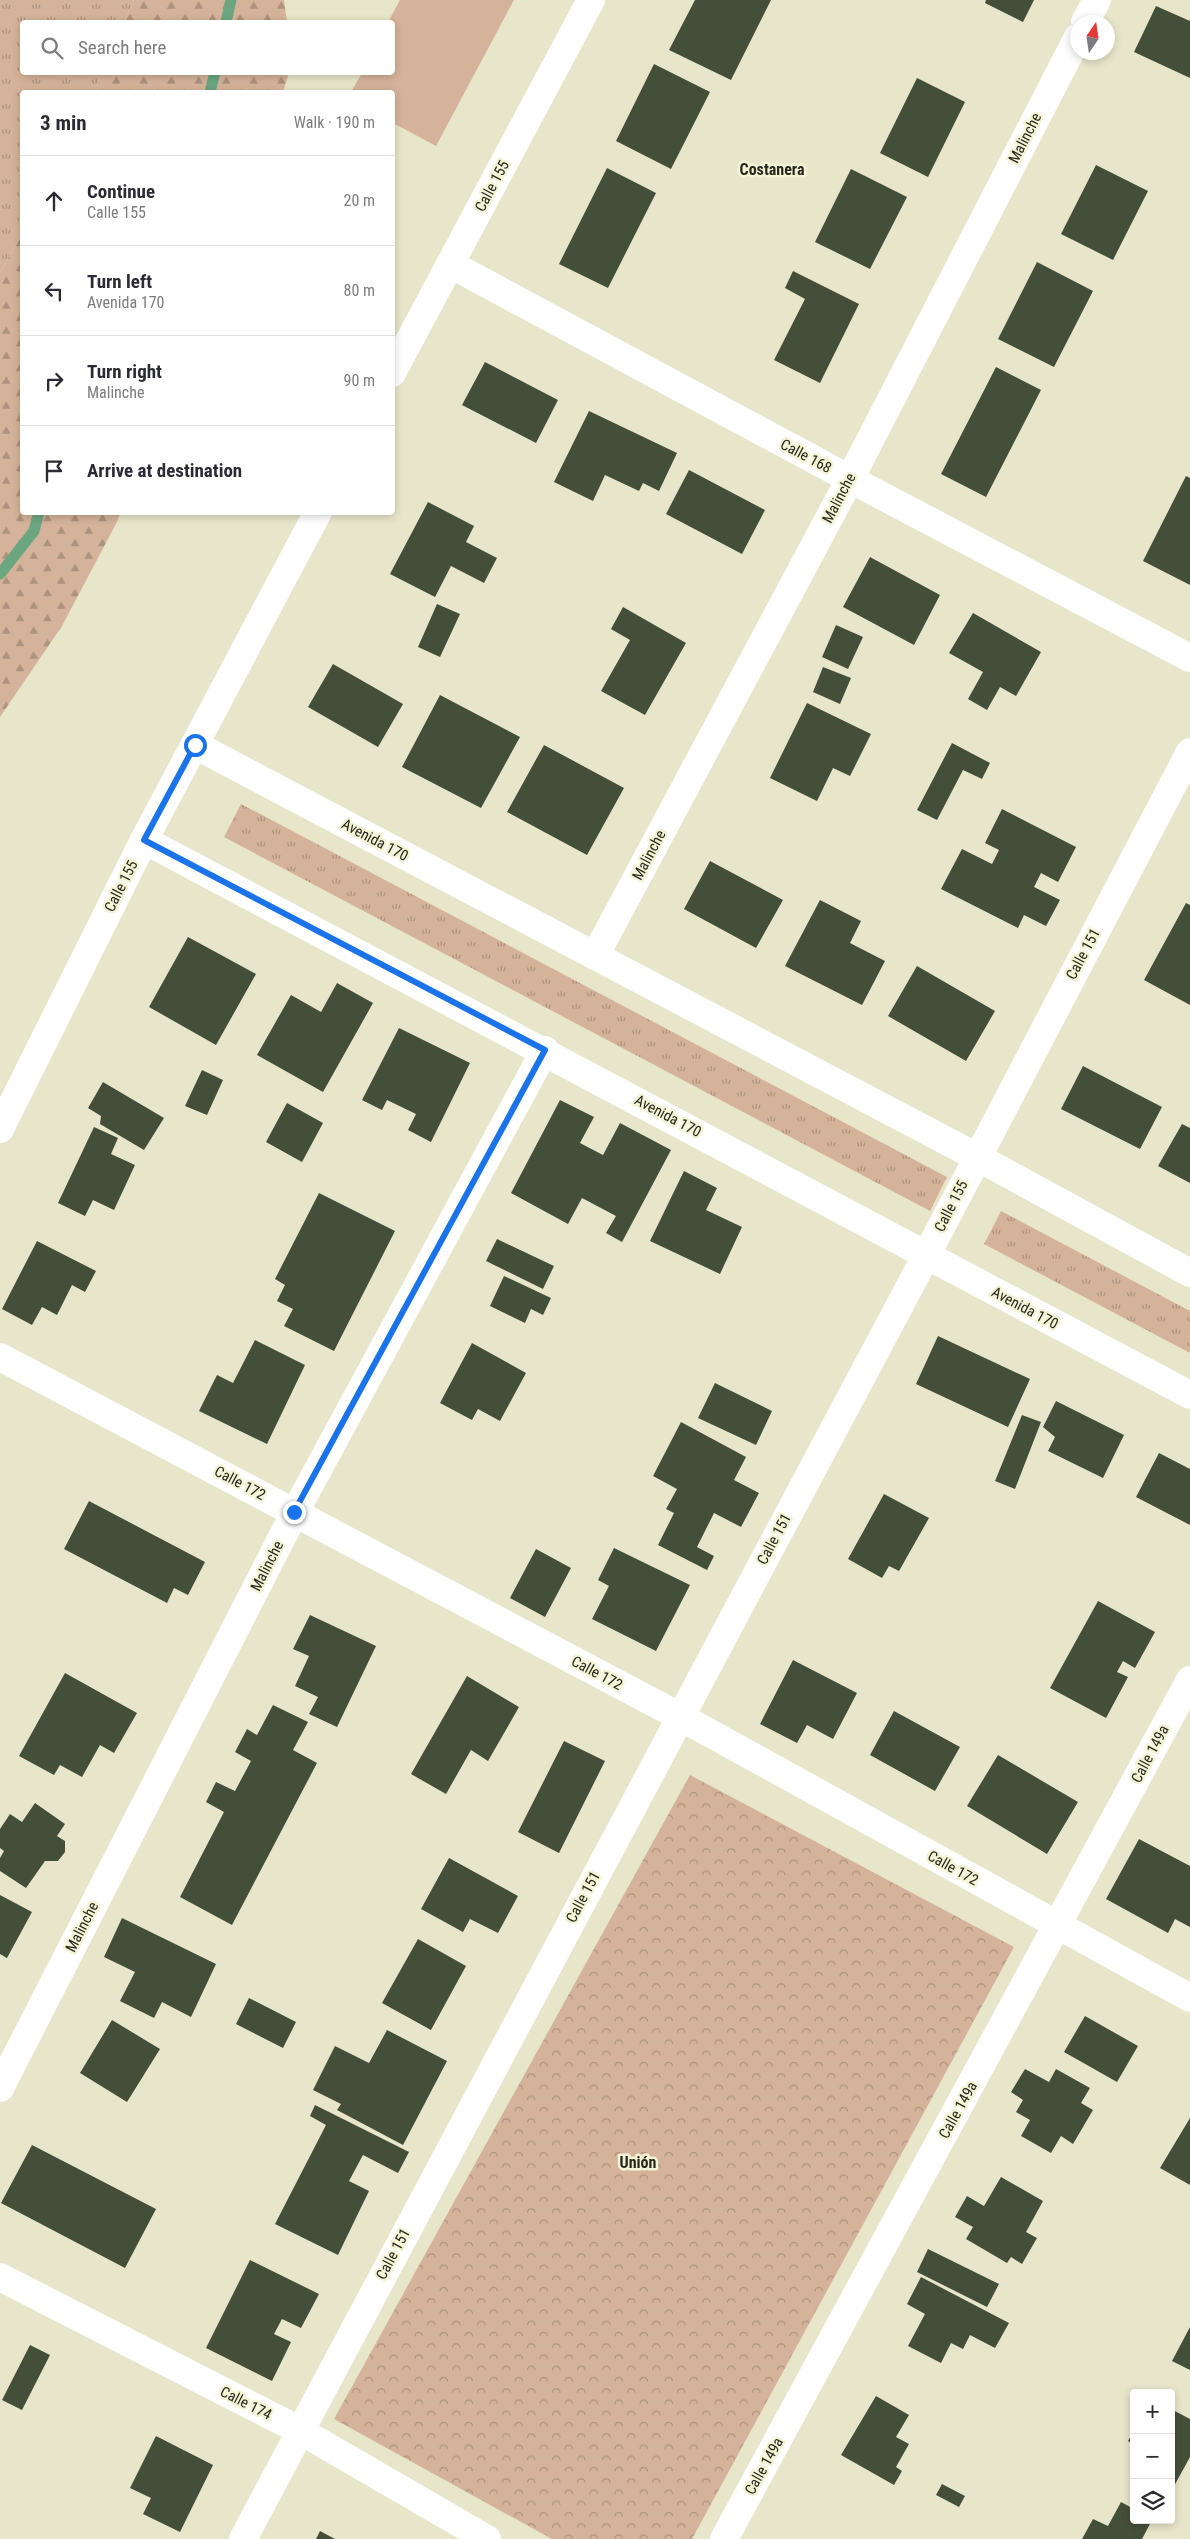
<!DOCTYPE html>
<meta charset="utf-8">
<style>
body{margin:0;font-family:"Roboto Condensed",sans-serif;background:#f7f7f7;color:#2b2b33}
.controls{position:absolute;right:15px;bottom:15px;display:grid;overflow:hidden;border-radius:5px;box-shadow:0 2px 8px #0003}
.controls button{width:45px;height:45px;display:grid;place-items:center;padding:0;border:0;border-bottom:1px solid #e1e1e2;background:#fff;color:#2b2b33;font:25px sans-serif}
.compass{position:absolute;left:1070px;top:15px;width:45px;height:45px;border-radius:50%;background:#fff;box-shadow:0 2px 8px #0003;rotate:13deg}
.stop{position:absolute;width:15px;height:15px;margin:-11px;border:4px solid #1a73e8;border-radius:50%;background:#fff}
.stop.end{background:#1a73e8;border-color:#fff;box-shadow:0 1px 5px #0008}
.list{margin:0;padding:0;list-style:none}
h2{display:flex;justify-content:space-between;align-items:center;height:65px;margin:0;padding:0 20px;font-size:21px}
h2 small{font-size:16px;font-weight:400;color:#7c7c81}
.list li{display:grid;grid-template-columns:32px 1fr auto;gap:15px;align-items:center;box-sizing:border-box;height:90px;padding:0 20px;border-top:1px solid #e1e1e2}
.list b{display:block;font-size:19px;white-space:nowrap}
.list p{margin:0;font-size:16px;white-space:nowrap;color:#7c7c81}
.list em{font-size:16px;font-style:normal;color:#7c7c81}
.icon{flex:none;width:28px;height:28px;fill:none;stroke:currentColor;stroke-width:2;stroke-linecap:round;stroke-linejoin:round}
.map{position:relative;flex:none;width:1190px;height:2539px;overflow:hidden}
.search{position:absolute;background:#fff;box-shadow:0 2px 8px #0003;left:20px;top:20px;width:375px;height:55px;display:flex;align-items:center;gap:12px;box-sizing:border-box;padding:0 18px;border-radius:5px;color:#7c7c81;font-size:19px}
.panel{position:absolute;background:#fff;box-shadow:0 2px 8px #0003;left:20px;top:90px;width:375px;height:425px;border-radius:5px}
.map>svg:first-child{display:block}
.grass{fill:url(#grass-tufts)}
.forest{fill:url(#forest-firs)}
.park{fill:url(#park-crowns)}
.pitch{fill:#d5b39a}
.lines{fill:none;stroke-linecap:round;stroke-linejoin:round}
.stream{stroke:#6ba680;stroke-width:11}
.building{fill:#444f3a}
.street{stroke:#fff;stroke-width:28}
.secondary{stroke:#fff;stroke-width:28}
.route{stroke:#1a73e8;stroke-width:6}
.labels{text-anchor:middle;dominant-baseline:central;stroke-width:5;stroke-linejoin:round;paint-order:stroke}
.street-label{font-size:15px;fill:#27271c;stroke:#f4f4d7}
.neighbourhood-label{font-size:16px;font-weight:bold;fill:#27271c;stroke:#f4f4d7}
</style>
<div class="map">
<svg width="1190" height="2539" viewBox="0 0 1190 2539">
<defs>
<pattern id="grass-tufts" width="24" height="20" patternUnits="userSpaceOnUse" patternTransform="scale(1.25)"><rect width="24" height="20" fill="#d5b39a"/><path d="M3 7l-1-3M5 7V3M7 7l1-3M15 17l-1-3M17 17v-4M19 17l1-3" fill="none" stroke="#ad927d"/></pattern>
<pattern id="forest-firs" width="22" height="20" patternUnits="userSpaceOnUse" patternTransform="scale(1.25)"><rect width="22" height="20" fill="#d5b39a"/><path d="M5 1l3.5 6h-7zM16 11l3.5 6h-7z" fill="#ad927d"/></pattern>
<pattern id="park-crowns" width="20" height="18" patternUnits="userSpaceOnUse" patternTransform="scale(1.25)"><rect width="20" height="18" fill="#d5b39a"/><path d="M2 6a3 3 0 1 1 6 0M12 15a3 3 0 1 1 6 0" fill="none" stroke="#ad927d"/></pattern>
</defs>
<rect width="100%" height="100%" fill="#e7e6ca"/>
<path class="grass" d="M0 0H134L124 22H22V72L102 73 93 92H22V234L0 273Z
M241 804 947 1177 930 1211 224 837Z
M1001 1211 1190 1311V1353L984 1244Z"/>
<path class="forest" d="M134 0H284L287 22H124Z
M102 73V72L289 73 283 92H93Z
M22 234V512L120 513 118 520 62 626 0 717V273Z"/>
<path class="park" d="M690 1775 1014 1947 692 2539H552L334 2419Z"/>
<path class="pitch" d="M400 0H514L436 146 393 123 392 92H351L362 73 392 72V22H388Z"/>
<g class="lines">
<path class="stream" d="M226 22 231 0
M210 92 215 72
M0 574 34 531 39 512"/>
</g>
<path class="building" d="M695 0H771L731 80 669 50Z
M986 0H1034L1023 22 985 3Z
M1156 6 1190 21V78L1134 52Z
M654 64 710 92 671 169 616 141Z
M917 78 965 102 928 177 880 153Z
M1096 165 1148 191 1113 260 1061 234Z
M607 168 656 193 608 288 559 264Z
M851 169 907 197 870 269 815 242Z
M1037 262 1093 291 1054 367 998 339Z
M793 271 859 304 820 383 774 360 805 299 785 288Z
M485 362 558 400 536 443 462 405Z
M996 367 1041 390 986 497 941 474Z
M589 411 677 453 659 491 643 483 639 491 605 475 593 501 554 482Z
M689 470 765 510 742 554 666 514Z
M1186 476 1190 478V585L1143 561Z
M428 502 474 526 466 542 497 558 484 583 451 566 435 597 390 574Z
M870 557 940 595 914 645 843 607Z
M437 604 460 614 440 657 418 647Z
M623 607 686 643 645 715 601 691 630 640 611 629Z
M973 613 1041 652 1016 696 1000 687 987 710 968 699 983 672 949 653Z
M836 625 863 637 848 669 822 657Z
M333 664 403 704 378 747 308 707Z
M823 667 851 678 840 704 813 692Z
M440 695 520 737 481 808 402 767Z
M807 703 871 734 850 776 833 768 817 801 770 778Z
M952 743 990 763 982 779 963 770 937 820 917 810Z
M544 745 624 788 587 855 507 812Z
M1002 809 1076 847 1058 882 1041 873 1034 887 1060 900 1046 926 1024 915 1018 928 941 889 962 849 992 864 999 850 985 843Z
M710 861 783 900 756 948 684 909Z
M820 900 861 921 850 943 885 961 862 1005 785 966Z
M1186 903 1190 905V1005L1144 980Z
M188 937 256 974 216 1045 149 1007Z
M917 966 995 1011 966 1061 888 1016Z
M337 983 373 1003 323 1092 257 1055 291 995 321 1012Z
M399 1028 470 1063 431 1142 408 1130 416 1114 387 1100 382 1110 362 1100Z
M1083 1066 1162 1107 1140 1149 1061 1109Z
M202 1070 223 1080 207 1115 185 1106Z
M103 1082 164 1118 144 1150 100 1124 101 1116 88 1108Z
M560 1100 594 1117 580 1143 603 1155 620 1123 671 1150 622 1242 606 1233 616 1216 582 1198 568 1224 511 1193Z
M287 1103 323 1123 302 1162 266 1142Z
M1182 1124 1190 1128V1183L1158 1166Z
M94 1127 118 1138 111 1154 135 1165 114 1210 93 1200 85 1216 58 1203Z
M684 1171 717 1188 706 1210 742 1227 720 1274 650 1241Z
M319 1193 395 1231 334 1351 284 1326 293 1309 277 1301 285 1285 275 1279Z
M497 1239 554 1266 543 1289 486 1261Z
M37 1241 96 1271 85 1292 72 1285 57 1315 42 1307 32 1325 2 1309Z
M504 1276 551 1298 543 1315 531 1309 525 1323 490 1306Z
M938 1336 1030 1379 1008 1427 916 1384Z
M255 1340 305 1365 267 1444 199 1411 217 1375 233 1383Z
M472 1343 526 1373 500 1421 478 1409 472 1420 440 1403Z
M715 1383 772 1411 756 1445 698 1418Z
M1056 1401 1124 1435 1103 1478 1048 1451 1055 1437 1043 1427Z
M1022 1415 1041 1422 1015 1489 995 1481Z
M681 1422 746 1457 734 1480 759 1493 741 1527 714 1513 697 1547 714 1556 707 1570 658 1545 674 1513 666 1509 677 1489 653 1476Z
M1159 1453 1190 1469V1525L1136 1497Z
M884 1494 929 1518 899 1571 889 1566 882 1578 848 1559Z
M89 1501 205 1562 188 1595 174 1588 167 1603 64 1549Z
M614 1548 690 1585 656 1651 592 1619 609 1586 598 1580Z
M536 1549 571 1568 545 1617 510 1598Z
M1098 1601 1155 1632 1135 1668 1123 1661 1117 1672 1128 1677 1106 1718 1050 1688Z
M310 1615 376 1646 337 1727 309 1714 318 1697 295 1686 309 1656 293 1649Z
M793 1660 857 1693 833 1739 807 1725 797 1743 760 1724Z
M65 1673 137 1713 114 1753 100 1745 82 1777 60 1765 54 1775 19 1756Z
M467 1676 519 1707 488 1761 471 1750 446 1794 411 1774Z
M273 1705 308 1722 293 1750 317 1763 232 1925 180 1897 224 1812 206 1802 216 1782 235 1791 251 1761 235 1752 247 1729 257 1735Z
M894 1711 960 1747 935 1791 870 1755Z
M564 1741 605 1761 559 1853 518 1832Z
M998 1755 1078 1802 1047 1854 967 1806Z
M35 1803 65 1824 57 1836 65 1841V1852L58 1861H45L26 1888 0 1871V1858L4 1851 0 1848V1829L10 1814 22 1822Z
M1139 1839 1190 1866V1927L1175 1919 1168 1933 1106 1899Z
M449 1858 518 1896 498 1933 470 1919 463 1932 421 1909Z
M0 1895 32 1912 7 1958 0 1954Z
M122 1918 216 1964 191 2017 162 2002 154 2018 120 2001 135 1972 104 1957Z
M418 1939 466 1966 431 2030 382 2003Z
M249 1998 296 2022 283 2048 236 2024Z
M1085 2016 1138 2046 1117 2082 1064 2052Z
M112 2020 160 2049 127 2102 80 2073Z
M387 2030 447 2061 403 2145 337 2110 341 2104 313 2090 335 2046 369 2063Z
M1025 2069 1049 2082 1056 2069 1090 2088 1081 2103 1093 2110 1073 2144 1061 2136 1051 2153 1021 2136 1030 2120 1016 2112 1023 2100 1011 2092Z
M315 2105 409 2152 398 2173 363 2155 349 2181 369 2191 338 2255 275 2224 326 2125 310 2116Z
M1190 2118V2185L1160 2168Z
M32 2145 156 2209 125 2268 1 2203Z
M1001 2177 1043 2201 1026 2232 1037 2238 1022 2264 1011 2257 1007 2263 966 2239 973 2227 955 2217 967 2196 984 2206Z
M928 2249 999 2284 987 2307 917 2272Z
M250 2260 319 2294 301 2328 282 2319 274 2334 291 2342 272 2381 206 2348Z
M921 2277 1009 2323 995 2348 970 2335 963 2349 951 2343 941 2363 908 2346 925 2314 907 2304Z
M1190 2327V2370L1172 2361Z
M30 2345 50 2355 22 2410 2 2400Z
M876 2396 909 2415 896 2437 909 2444 896 2467 902 2471 894 2485 841 2455Z
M1171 2409 1190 2419V2457L1173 2488Z
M1134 2431V2445L1128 2441Z
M156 2436 213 2465 180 2532 143 2514 151 2498 130 2488Z
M942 2484 965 2496 959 2507 936 2495Z
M1121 2502 1134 2509V2520H1152L1142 2539H1082L1093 2519 1108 2526Z
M320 2531 335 2539H316Z"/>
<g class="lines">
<path class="street" d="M1085 22 1097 0
M450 264 850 479 1190 658
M392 373 591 0
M595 956 850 479 1078 37
M0 1129 144 840 318 512
M0 1357 679 1716 1190 1998
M0 2088 295 1512 545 1050
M0 2277 299 2430 487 2539
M243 2539 926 1256 1190 752
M724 2539 1190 1680"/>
<path class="secondary" d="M195 745 977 1157 1190 1273
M144 840C494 1023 841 1211 1190 1395"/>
</g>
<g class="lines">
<path class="route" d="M195 745 144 840 545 1050 294 1512"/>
</g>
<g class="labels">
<g class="street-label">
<text transform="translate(1025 138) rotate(-63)">Malinche</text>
<text transform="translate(492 186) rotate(-62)">Calle 155</text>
<text transform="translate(806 456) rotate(28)">Calle 168</text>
<text transform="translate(839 498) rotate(-62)">Malinche</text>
<text transform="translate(375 840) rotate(28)">Avenida 170</text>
<text transform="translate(649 855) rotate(-62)">Malinche</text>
<text transform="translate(121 886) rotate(-63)">Calle 155</text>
<text transform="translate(1083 954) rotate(-62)">Calle 151</text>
<text transform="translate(668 1116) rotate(28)">Avenida 170</text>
<text transform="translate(951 1206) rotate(-63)">Calle 155</text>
<text transform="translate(1025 1308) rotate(28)">Avenida 170</text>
<text transform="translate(240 1483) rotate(28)">Calle 172</text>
<text transform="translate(774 1539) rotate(-62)">Calle 151</text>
<text transform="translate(267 1566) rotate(-63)">Malinche</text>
<text transform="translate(597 1673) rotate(28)">Calle 172</text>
<text transform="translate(1150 1754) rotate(-62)">Calle 149a</text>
<text transform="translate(953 1868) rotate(29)">Calle 172</text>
<text transform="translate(583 1897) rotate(-62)">Calle 151</text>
<text transform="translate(82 1927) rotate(-63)">Malinche</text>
<text transform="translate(958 2110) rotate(-61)">Calle 149a</text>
<text transform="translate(393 2254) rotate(-62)">Calle 151</text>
<text transform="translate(246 2403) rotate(27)">Calle 174</text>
<text transform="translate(764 2466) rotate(-61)">Calle 149a</text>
</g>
<g class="neighbourhood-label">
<text x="772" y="169">Costanera</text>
<text x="638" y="2162">Unión</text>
</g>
</g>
</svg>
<div class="controls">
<button>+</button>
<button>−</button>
<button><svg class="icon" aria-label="layers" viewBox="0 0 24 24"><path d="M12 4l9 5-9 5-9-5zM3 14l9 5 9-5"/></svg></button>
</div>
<svg class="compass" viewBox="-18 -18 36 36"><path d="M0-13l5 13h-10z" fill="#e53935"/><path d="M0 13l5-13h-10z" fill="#7c7c81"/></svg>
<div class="stop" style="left:195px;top:745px"></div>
<div class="stop end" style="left:294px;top:1512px"></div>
<div class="search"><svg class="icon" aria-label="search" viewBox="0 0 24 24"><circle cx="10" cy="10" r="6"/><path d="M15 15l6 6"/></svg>Search here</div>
<section class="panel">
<h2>3 min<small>Walk · 190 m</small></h2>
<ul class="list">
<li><svg class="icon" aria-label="ahead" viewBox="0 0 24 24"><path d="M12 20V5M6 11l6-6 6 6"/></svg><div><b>Continue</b><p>Calle 155</p></div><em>20 m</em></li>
<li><svg class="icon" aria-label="left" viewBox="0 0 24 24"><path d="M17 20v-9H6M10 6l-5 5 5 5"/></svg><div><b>Turn left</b><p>Avenida 170</p></div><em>80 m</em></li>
<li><svg class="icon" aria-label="right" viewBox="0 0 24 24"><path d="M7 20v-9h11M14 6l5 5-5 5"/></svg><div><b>Turn right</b><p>Malinche</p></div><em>90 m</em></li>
<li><svg class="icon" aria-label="arrive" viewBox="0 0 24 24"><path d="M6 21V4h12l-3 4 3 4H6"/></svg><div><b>Arrive at destination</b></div></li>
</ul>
</section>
</div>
